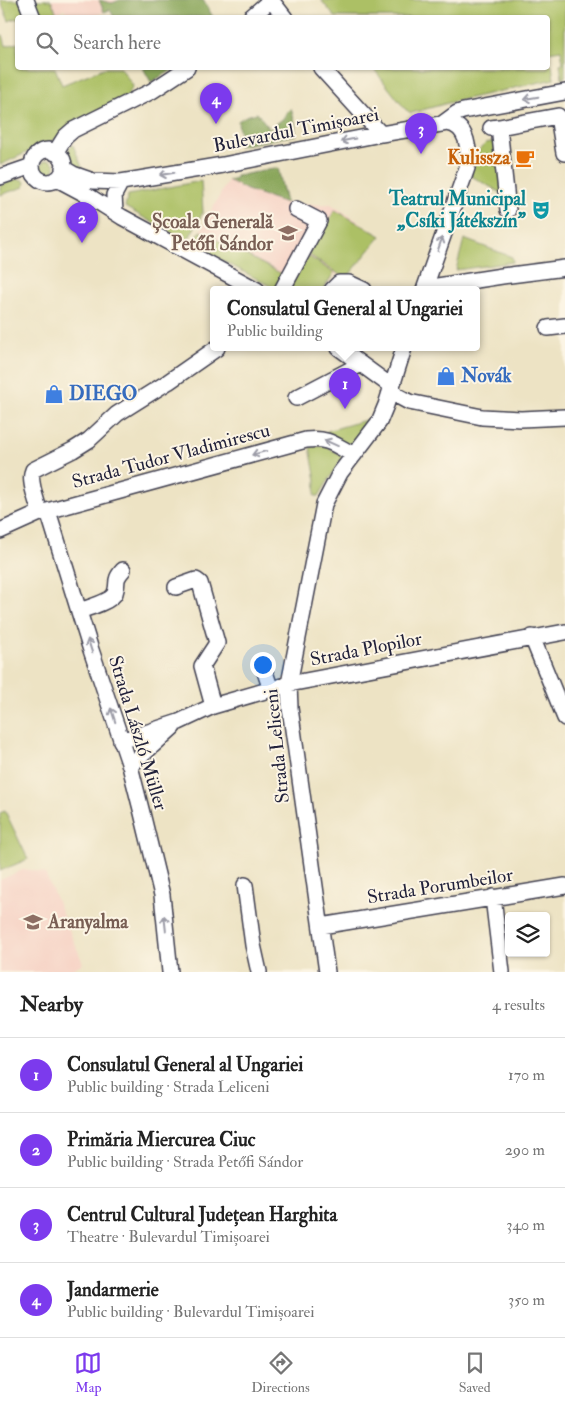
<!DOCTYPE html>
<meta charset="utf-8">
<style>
body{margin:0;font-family:"IM FELL Double Pica",serif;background:#f6f6f6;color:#222}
.controls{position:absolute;right:15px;bottom:15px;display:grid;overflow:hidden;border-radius:5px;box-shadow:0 1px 4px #0004}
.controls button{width:45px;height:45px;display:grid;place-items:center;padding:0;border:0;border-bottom:1px solid #e0e0e0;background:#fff;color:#222;font:25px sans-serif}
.you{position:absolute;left:262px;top:664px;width:18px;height:18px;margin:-12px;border:4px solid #fff;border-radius:50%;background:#1a73e8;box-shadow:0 0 0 8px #1a73e833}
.badge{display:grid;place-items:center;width:32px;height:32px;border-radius:50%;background:#7c3aed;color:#fff;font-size:16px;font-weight:700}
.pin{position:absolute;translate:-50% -41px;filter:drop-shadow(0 1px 2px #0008)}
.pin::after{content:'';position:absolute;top:26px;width:18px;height:15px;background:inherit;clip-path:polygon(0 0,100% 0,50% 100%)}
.popup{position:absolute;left:210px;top:286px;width:270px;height:65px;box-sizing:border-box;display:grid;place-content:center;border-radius:5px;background:#fff;filter:drop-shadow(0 1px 4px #0005);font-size:16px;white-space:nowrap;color:#767676}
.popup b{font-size:19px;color:#222}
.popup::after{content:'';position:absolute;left:50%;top:100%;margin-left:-10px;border:10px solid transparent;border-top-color:#fff}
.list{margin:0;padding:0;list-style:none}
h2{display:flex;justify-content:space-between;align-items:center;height:65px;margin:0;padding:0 20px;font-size:21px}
h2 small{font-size:16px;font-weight:400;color:#767676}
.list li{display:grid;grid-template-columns:32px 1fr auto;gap:15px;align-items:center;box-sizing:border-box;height:75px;padding:0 20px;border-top:1px solid #e0e0e0}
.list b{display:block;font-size:19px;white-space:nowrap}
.list p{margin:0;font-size:16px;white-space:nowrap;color:#767676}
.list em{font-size:16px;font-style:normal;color:#767676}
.icon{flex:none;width:28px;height:28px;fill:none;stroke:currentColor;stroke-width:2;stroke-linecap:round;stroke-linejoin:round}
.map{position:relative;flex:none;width:565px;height:972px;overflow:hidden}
.search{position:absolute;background:#fff;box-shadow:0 1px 4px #0004;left:15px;right:15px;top:15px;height:55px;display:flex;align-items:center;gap:12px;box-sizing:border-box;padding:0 18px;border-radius:5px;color:#767676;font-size:19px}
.sheet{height:365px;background:#fff}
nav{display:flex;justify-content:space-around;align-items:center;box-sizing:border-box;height:70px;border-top:1px solid #e0e0e0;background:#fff;font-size:14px;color:#767676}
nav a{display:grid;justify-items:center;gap:2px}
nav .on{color:#7c3aed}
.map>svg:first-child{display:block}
.built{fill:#f6d2c4}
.green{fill:#acc065;stroke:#677150}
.forest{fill:#89a65a;stroke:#56644a}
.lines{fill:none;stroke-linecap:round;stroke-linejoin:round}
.minor-casing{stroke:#403f50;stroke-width:18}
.minor{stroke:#fff;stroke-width:15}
.oneway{stroke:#9c9ca7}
.labels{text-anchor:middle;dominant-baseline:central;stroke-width:4;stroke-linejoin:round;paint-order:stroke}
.street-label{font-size:19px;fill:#22223b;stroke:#fcf5e5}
.food-label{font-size:19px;font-weight:bold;fill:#c56008;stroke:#fcf5e5;text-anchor:end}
.culture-label{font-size:19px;font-weight:bold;fill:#0d838f;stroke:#fcf5e5;text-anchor:end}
.education-label{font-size:19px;font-weight:bold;fill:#785e54;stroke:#fcf5e5;text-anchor:end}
.shop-label{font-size:19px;font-weight:bold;fill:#366cbe;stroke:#fcf5e5;text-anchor:start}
</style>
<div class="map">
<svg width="565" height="972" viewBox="0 0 565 972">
<rect width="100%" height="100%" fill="#fcf5e5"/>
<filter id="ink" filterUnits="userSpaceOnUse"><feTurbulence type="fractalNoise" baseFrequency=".02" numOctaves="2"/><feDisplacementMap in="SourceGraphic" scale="10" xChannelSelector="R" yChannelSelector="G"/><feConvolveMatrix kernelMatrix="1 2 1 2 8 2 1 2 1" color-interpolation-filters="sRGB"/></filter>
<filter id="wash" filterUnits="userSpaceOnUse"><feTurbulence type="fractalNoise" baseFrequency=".0096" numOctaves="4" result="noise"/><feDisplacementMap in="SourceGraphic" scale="20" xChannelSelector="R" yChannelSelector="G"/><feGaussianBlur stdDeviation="1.12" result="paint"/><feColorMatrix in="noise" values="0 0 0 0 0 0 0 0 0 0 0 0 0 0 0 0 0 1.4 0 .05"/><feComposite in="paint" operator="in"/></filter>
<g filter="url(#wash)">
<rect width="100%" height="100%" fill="#ede3c4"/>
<path class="built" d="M51 0H203L213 17H114L110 10 92 17H68L64 8 57 14Z
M228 180 247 190 286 203 290 205 331 204 381 236 346 279 335 274 324 290H278L193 245Z
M25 869 45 873 83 963 68 972H0V880Z"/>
<path class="green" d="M0 0H51L57 14 50 17 18 18 17 20 16 18 9 21Z
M321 0H565V77L562 78 560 64 563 63 561 50 548 52 550 65H552L554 79 448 103 411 113 405 109 373 68H548V18L335 17Z
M3 35 6 46 17 43 18 68H55L62 85 104 68H121L133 86 124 102 64 135 0 165V36Z
M500 140 505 195 471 176 472 157 486 143Z
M73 145 86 177C74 169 54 159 73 145Z
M41 167a7 7 0 1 1 14 0a7 7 0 1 1-14 0Z
M17 179 23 180 25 182 24 187 0 195V186L9 181Z
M201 181 203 212 187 242 125 207 128 195Z
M335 210 381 236 346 279 308 254Z
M200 231 284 275 276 289 193 245Z
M464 239 512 257 513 262 456 270Z
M308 256 334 273 323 290H288Z
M376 417 352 446 330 438 327 431Z
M324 446 342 455V458L319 496H315L316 481 310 447Z
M5 811 28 859 0 871V813Z"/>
<path class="forest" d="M99 0 112 3 120 0H203L213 17H114L110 10 104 12Z
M143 68H176L151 82Z
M291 108 295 123 296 135 238 146 244 141 239 131 238 121 246 116 257 113 270 129 286 116 285 114Z
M278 168 286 203 247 190 228 180 236 178V176Z"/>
</g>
<g filter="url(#ink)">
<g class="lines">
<g class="minor-casing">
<path id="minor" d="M26 0 33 18
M271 0 285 18
M250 18 271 0
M321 68 381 134
M442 124 457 113 463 111 565 92
M499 127 558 116 564 153
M491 128 499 127 508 210
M32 166a16 16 0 1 1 32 0a16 16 0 1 1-32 0Z
M55 153 65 137 73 130 152 91 187 68
M63 168 73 174 93 181 121 182 223 165 381 134 447 123C468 125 470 151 467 168L424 290
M0 177 32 166
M57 179 87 195 122 217 257 290
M115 212 114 195 121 182
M425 288 502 276 565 268
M282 290 319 221 296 209
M332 290 339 283H349L364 290
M548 328 565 326
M339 348 391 386 396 395 409 402 482 417 521 419 565 417
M296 398 361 364
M48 511 90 647 130 766 142 813 162 895 170 972
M40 513C37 501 28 480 33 470L73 450 89 440 117 414 168 382 217 348
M0 531 40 513 306 440C328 437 335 445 354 455
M176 587 196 580 200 583 217 643 202 666 213 706
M79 611C88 608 112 601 115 593 119 582 113 581 123 570
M532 637 565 718
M265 672 271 690
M121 741 179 722 213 706 289 684 565 632
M130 766 173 727
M245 885 253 945 259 972
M493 897 502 972
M321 926 565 886
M327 972 290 708 289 684 324 504 340 473 379 422 386 405 404 348"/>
</g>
<use href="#minor" class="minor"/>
</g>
<defs><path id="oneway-shaft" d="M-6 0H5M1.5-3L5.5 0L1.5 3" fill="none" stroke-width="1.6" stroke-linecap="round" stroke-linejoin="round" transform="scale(1.25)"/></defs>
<g class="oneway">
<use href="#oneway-shaft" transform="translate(531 98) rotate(170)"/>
<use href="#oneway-shaft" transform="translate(348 140) rotate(169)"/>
<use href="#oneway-shaft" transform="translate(167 174) rotate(171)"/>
<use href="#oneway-shaft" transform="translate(440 244) rotate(-71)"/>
<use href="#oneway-shaft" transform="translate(331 443) rotate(-156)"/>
<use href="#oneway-shaft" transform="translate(259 453) rotate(165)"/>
<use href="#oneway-shaft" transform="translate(90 646) rotate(-108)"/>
<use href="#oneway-shaft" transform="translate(113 715) rotate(-108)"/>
<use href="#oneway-shaft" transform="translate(165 923) rotate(-96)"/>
</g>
</g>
<defs>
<g id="cafe-bare" transform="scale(1.5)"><path d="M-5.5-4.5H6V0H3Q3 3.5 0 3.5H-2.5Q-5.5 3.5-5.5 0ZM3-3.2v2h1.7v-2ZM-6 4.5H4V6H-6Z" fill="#e8710a" stroke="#fcf5e5" stroke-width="2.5" paint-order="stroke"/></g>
<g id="theatre-bare" transform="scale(1.5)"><path d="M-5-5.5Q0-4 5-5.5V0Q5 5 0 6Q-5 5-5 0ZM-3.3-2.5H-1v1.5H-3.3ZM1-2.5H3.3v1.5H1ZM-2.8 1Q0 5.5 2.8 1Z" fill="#0f9aa8" stroke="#fcf5e5" stroke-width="2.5" paint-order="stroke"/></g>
<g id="school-bare" transform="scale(1.5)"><path d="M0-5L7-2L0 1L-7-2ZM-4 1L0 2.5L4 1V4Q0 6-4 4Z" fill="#8d6e63" stroke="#fcf5e5" stroke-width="2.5" paint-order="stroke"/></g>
<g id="shop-bare" transform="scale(1.5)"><path d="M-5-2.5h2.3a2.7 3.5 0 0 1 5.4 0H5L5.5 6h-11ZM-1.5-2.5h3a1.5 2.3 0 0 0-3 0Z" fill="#3f7fe0" stroke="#fcf5e5" stroke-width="2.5" paint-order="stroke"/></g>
</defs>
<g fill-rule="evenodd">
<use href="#cafe-bare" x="525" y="158"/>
<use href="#theatre-bare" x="541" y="210"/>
<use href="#school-bare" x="288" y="233"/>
<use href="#shop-bare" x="446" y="376"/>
<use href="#shop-bare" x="54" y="394"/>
<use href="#school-bare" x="33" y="922"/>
</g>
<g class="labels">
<g class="street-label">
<text transform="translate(296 130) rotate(-11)">Bulevardul Timișoarei</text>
<text transform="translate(171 456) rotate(-15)">Strada Tudor Vladimirescu</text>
<text transform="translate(366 649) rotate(-11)">Strada Plopilor</text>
<text transform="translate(138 733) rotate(73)">Strada László Müller</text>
<text transform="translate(277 746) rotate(-96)">Strada Leliceni</text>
<text transform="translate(440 886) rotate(-9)">Strada Porumbeilor</text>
</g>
<g class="food-label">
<text x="510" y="158">Kulissza</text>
</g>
<g class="culture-label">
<text x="526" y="199">Teatrul Municipal<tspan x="526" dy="22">„Csíki Játékszín”</tspan></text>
</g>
<g class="education-label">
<text x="273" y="222">Școala Generală<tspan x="273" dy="22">Petőfi Sándor</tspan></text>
<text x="48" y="922" text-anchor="start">Aranyalma</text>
</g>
<g class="shop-label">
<text x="461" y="376">Novák</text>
<text x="69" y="394">DIEGO</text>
</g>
</g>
</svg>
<div class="controls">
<button><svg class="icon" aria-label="layers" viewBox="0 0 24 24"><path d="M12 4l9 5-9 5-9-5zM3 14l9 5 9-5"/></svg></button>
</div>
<div class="you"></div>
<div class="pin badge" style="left:345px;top:409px">1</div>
<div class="popup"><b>Consulatul General al Ungariei</b>Public building</div>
<div class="pin badge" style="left:82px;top:243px">2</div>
<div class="pin badge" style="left:421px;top:154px">3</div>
<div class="pin badge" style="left:216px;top:124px">4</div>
<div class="search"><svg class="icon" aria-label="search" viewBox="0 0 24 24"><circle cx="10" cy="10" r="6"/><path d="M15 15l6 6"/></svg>Search here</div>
</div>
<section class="sheet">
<h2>Nearby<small>4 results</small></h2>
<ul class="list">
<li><span class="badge">1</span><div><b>Consulatul General al Ungariei</b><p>Public building · Strada Leliceni</p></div><em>170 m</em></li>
<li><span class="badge">2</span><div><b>Primăria Miercurea Ciuc</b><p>Public building · Strada Petőfi Sándor</p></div><em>290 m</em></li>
<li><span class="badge">3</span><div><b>Centrul Cultural Județean Harghita</b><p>Theatre · Bulevardul Timișoarei</p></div><em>340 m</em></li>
<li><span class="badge">4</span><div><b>Jandarmerie</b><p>Public building · Bulevardul Timișoarei</p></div><em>350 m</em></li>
</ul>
</section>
<nav>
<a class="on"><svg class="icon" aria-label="map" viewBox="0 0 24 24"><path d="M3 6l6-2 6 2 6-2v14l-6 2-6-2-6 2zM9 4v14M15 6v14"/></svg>Map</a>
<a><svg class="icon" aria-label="directions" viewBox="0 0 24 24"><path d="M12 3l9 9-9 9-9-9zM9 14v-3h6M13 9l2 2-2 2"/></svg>Directions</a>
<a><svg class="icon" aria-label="saved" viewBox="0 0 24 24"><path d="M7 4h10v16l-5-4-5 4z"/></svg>Saved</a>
</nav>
